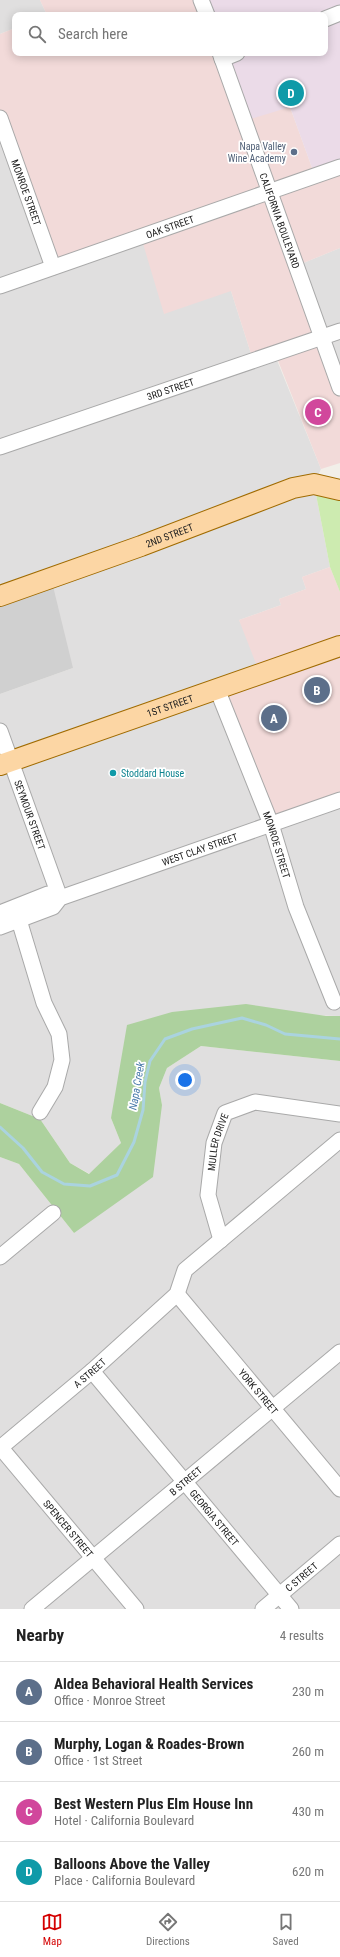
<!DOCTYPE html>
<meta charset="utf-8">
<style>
body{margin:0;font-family:"Roboto Condensed",sans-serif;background:#f2f2f2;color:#222}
.you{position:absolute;left:185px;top:1080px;width:14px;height:14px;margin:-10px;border:3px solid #fff;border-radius:50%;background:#1a73e8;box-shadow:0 0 0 6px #1a73e833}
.badge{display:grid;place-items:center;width:26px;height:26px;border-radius:50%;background:#d40000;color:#fff;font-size:13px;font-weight:700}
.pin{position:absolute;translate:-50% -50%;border:2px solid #fff;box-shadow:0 1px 4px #0006}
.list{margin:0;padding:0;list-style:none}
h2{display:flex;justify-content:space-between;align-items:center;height:52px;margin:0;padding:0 16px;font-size:17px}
h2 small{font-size:13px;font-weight:400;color:#767676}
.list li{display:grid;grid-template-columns:26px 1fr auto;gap:12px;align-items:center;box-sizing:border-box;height:60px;padding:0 16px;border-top:1px solid #e0e0e0}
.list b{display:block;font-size:15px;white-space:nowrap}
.list p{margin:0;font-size:13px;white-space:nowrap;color:#767676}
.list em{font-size:13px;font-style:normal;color:#767676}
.icon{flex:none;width:22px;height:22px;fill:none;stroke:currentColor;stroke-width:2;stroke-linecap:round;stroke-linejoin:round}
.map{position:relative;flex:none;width:340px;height:1609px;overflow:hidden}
.search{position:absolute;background:#fff;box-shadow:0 2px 10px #0003;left:12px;right:12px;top:12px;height:44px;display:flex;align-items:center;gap:10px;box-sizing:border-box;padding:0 14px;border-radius:8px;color:#767676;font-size:15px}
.sheet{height:292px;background:#fff}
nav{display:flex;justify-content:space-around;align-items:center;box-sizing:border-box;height:56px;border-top:1px solid #e0e0e0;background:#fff;font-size:11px;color:#767676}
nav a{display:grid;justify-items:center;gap:2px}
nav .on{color:#d40000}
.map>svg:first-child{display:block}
.residential{fill:#e0dfdf}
.commercial{fill:#f2dad9}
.industrial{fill:#ebdbe8}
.religious{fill:#d0d0d0}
.grass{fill:#cdebb0}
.forest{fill:#add19e}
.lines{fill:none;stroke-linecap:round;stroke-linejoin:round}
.stream{stroke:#aad3df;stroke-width:3}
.minor-casing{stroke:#a9a9a9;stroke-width:17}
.major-casing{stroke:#a06b00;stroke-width:22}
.minor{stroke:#fff;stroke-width:15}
.major{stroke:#fcd6a4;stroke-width:20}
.service-dot{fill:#5c6f8a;stroke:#fff;stroke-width:1.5}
.culture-dot{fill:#0f9aa8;stroke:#fff;stroke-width:1.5}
.labels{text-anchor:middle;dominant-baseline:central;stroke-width:3.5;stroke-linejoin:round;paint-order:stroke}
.service-label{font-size:10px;fill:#4e5e75;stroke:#fff;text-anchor:end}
.street-label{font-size:10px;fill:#222;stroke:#fff}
.culture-label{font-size:10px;fill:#0d838f;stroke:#fff;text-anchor:start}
.water-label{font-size:11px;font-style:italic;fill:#4a7aab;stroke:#fff}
</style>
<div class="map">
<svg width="340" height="1609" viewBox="0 0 340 1609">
<rect width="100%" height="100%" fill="#f2efe9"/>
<path class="residential" d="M0 0H40L47 15H15V28L0 34Z
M0 118 141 237 231 291 253 360 274 353 321 469 314 484 330 567 302 577 306 589 279 599 281 605 239 620 340 800V1016L172 1012 111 1118 121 1143 90 1174 70 1163 40 1119 0 1103V694L73 668 0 596Z
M340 248V375L296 266Z
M201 1046 340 1061V1609H44L39 1603 32 1609H0V1157L19 1164 74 1233 162 1105 159 1088 167 1068Z"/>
<path class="commercial" d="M40 0H201L207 15H47Z
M15 28V53H220L290 107 315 176 340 167V248L296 266 340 375V463L321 469 275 353 253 360 231 291 164 314 141 237 53 267 0 118V34Z
M330 567 340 592V800L271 824 217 689 260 674 239 620 281 605 279 599 306 589 302 577Z"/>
<path class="industrial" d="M201 0H340V167L315 176 290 107 244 121 220 53H325V15H207Z"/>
<path class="religious" d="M51 578 73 668 0 694V596Z"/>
<path class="grass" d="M314 484 340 490V592L330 567Z"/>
<path class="forest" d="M246 1004 326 1016H340V1061L201 1046 167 1068 159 1088 162 1105 153 1177 74 1233 19 1164 0 1157V1103L40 1119 70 1163 89 1174 121 1143 111 1118 127 1025 172 1012Z"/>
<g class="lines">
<path class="stream" d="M0 1127 23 1148 42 1172 64 1184 90 1186 117 1175 134 1142 143 1110 145 1082 150 1061 165 1039 192 1029 242 1018 266 1025 285 1034 340 1039"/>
<g class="minor-casing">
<g id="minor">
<path d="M201 0 207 15"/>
<path d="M325 19 340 13"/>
<path id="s1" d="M220 53 340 388"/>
<path d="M222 59 237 53"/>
<path id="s2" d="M0 118 53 267"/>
<path id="s3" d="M0 286 340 167"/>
<path id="s4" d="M0 447 340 331"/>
<path id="s5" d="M217 689 271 824 296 907 334 1002"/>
<path id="s6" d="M0 731 60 898"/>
<path d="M0 913 48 894 60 898"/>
<path d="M19 920 44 1003 59 1034 62 1060 55 1087 40 1112"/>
<path id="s7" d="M0 927 53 907 60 898 340 800"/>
<path id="s8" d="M221 1240 208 1195 214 1143 225 1113 255 1102 340 1114"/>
<path d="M0 1257 53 1213"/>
<path id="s9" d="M177 1294 340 1489"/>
<path id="s10" d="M92 1371 291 1609"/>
<path id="s11" d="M0 1448 92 1371 177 1294 185 1270 340 1140"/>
<path id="s12" d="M1 1448 136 1609"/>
<path id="s13" d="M32 1609 340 1352"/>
<path id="s14" d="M263 1609 340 1544"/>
</g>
</g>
<g class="major-casing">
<g id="major">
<path id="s15" d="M0 596 141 546 293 488 314 484 340 490"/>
<path id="s16" d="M0 765 340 646"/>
</g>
</g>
<use href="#minor" class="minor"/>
<use href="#major" class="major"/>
</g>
<circle class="service-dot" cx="294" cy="152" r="4"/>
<circle class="culture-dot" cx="113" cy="773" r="4"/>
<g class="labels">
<g class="service-label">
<text x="286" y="146">Napa Valley<tspan x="286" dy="12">Wine Academy</tspan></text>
</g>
<g class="street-label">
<text stroke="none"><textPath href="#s2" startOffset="79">MONROE STREET</textPath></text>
<text stroke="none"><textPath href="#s1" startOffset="178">CALIFORNIA BOULEVARD</textPath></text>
<text stroke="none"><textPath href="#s3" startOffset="180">OAK STREET</textPath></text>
<text stroke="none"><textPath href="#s4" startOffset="180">3RD STREET</textPath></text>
<text stroke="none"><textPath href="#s15" startOffset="180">2ND STREET</textPath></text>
<text stroke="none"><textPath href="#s16" startOffset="180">1ST STREET</textPath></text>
<text stroke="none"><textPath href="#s6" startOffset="89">SEYMOUR STREET</textPath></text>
<text stroke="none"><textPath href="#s5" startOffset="167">MONROE STREET</textPath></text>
<text stroke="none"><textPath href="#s7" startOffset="216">WEST CLAY STREET</textPath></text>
<text stroke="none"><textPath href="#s8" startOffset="101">MULLER DRIVE</textPath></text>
<text stroke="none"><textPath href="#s11" startOffset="117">A STREET</textPath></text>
<text stroke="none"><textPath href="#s9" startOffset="127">YORK STREET</textPath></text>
<text stroke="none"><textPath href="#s13" startOffset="200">B STREET</textPath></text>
<text stroke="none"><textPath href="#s10" startOffset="191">GEORGIA STREET</textPath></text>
<text stroke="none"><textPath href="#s12" startOffset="105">SPENCER STREET</textPath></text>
<text stroke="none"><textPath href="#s14" startOffset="50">C STREET</textPath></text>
</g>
<g class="culture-label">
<text x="121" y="773">Stoddard House</text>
</g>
<g class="water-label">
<text transform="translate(137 1086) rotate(-80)">Napa Creek</text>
</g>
</g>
</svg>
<div class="you"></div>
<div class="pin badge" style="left:274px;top:718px;background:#5c6f8a">A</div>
<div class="pin badge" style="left:317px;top:690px;background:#5c6f8a">B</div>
<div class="pin badge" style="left:318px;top:412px;background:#d1479c">C</div>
<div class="pin badge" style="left:291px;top:93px;background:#0f9aa8">D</div>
<div class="search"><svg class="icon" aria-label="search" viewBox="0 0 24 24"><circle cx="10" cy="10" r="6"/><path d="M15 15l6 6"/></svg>Search here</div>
</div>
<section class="sheet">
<h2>Nearby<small>4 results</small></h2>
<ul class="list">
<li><span class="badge" style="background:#5c6f8a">A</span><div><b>Aldea Behavioral Health Services</b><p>Office · Monroe Street</p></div><em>230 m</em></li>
<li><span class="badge" style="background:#5c6f8a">B</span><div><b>Murphy, Logan &amp; Roades-Brown</b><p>Office · 1st Street</p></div><em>260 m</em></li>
<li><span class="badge" style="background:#d1479c">C</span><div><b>Best Western Plus Elm House Inn</b><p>Hotel · California Boulevard</p></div><em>430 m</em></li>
<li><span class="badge" style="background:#0f9aa8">D</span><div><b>Balloons Above the Valley</b><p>Place · California Boulevard</p></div><em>620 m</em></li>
</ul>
</section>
<nav>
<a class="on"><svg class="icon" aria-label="map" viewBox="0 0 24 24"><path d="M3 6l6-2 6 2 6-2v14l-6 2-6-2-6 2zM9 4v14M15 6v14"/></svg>Map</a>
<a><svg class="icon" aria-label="directions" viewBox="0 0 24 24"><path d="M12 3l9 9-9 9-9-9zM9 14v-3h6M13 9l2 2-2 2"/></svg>Directions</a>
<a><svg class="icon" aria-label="saved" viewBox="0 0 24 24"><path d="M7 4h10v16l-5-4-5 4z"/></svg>Saved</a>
</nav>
